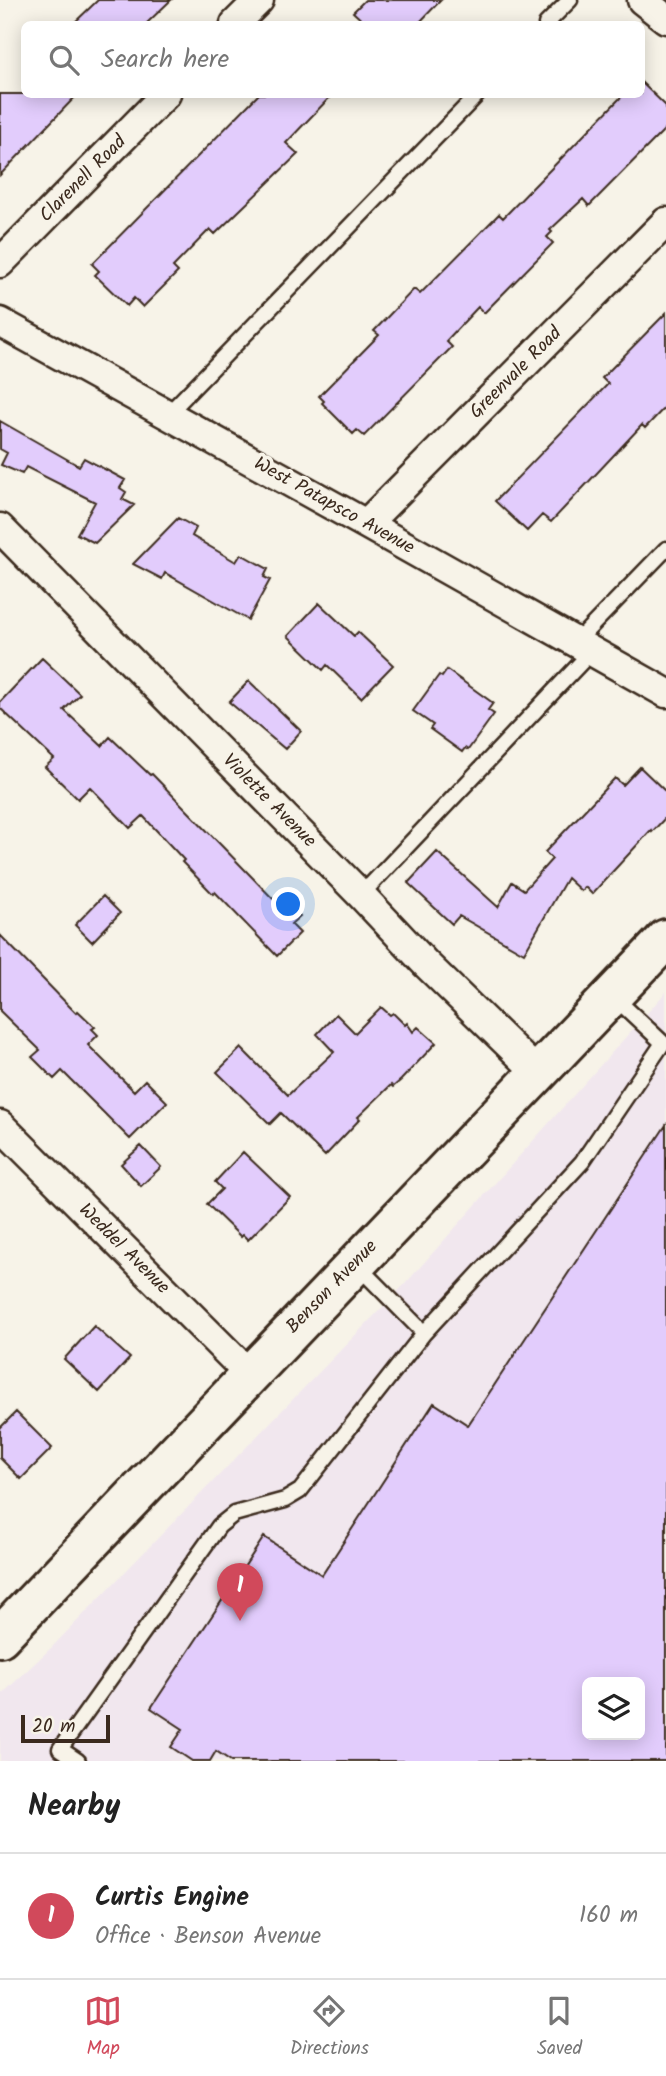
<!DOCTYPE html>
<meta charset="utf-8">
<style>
body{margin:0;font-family:Kalam,sans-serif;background:#f2f2f2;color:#222}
.controls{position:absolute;right:21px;bottom:21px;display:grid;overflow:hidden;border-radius:10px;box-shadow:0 4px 18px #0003}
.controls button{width:63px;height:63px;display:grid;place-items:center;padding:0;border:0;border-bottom:2px solid #e0e0e0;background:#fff;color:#222;font:35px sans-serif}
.scale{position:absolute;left:21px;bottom:18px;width:89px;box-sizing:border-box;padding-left:7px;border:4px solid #3b2a1e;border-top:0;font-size:19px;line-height:24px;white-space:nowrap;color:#3b2a1e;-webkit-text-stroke:5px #f7f3e8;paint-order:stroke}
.you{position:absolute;left:289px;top:905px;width:24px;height:24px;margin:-18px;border:5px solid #fff;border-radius:50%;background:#1a73e8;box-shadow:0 0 0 10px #1a73e833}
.badge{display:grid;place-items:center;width:46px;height:46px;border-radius:50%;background:#d1495b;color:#fff;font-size:23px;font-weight:700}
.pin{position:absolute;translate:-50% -58px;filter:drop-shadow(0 2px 4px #0008)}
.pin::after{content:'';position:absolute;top:37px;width:24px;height:21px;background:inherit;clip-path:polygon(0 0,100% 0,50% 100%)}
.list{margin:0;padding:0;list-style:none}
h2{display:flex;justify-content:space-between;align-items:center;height:91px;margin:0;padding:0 28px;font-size:30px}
h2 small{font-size:23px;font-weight:400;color:#767676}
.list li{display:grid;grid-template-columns:46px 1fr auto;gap:21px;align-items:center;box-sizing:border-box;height:126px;padding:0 28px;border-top:2px solid #e0e0e0}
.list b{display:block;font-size:26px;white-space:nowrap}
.list p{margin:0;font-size:23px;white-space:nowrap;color:#767676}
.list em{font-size:23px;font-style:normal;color:#767676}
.icon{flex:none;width:38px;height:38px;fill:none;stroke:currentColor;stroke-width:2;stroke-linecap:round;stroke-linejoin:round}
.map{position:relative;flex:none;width:666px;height:1761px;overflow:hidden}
.search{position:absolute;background:#fff;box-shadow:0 4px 18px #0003;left:21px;right:21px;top:21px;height:77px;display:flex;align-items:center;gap:18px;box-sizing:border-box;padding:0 24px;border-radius:10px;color:#767676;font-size:26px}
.sheet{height:217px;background:#fff}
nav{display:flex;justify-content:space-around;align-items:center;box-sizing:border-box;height:98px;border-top:2px solid #e0e0e0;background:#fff;font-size:19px;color:#767676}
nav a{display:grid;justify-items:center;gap:4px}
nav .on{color:#d1495b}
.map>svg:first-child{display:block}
.built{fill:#f1e7ee;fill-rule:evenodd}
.building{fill:#e2ccfc;stroke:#3b2a1e;stroke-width:2;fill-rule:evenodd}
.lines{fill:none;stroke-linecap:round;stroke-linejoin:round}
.lane-casing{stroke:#3b2a1e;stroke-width:19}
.street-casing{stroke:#3b2a1e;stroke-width:33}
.secondary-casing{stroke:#3b2a1e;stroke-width:44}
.lane{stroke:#f7f3e8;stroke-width:14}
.street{stroke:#f7f3e8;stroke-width:28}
.secondary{stroke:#f7f3e8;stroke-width:38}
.labels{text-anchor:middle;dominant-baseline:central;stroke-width:7;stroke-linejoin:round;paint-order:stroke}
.street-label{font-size:19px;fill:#3b2a1e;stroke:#f7f3e8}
</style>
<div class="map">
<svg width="666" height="1761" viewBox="0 0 666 1761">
<rect width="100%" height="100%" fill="#f7f3e8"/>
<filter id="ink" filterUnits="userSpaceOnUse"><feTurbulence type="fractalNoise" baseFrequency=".0143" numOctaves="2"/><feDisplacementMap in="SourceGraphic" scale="14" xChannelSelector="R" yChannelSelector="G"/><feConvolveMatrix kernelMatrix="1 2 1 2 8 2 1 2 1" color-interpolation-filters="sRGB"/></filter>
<g filter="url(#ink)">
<path class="built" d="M666 992V1761H0V1696L52 1647 405 1284ZM587 1682H640V1735H587Z"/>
<path class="building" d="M98 0H171L146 24H73Z
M365 0H441L418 24H366L353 12Z
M641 82 666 106V128L589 206 583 199 550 230 552 232 547 237 553 243 484 313 478 307 446 341 452 347 364 436 357 430 353 434 322 403 324 401 319 396 379 335 374 331 414 289 420 294 499 214 503 218 624 94H641Z
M0 94H78L0 175Z
M259 94H333L286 143 298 154 215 234 210 229 173 267 178 272 143 307 134 298 127 306 95 275 99 271 92 264Z
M666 313V406L645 428 642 425 551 522 542 515 527 531 495 501 608 384 602 378Z
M0 421 79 466 84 458 125 480 120 488 126 492 122 499 134 505 95 543 77 534 95 502 26 467 22 474 1 465 7 453 0 449Z
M178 518 196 528 192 536 236 562 241 554 268 569 264 577 270 580 248 620 165 573 162 579 133 564Z
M319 603 354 636 358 632 393 665 361 698 327 665 323 670 288 636Z
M42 658 80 694 64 710 102 746 110 737 150 775 152 774 278 904 283 899 300 916 291 924 300 933 277 956 215 892 213 894 182 862 184 860 143 816 130 828 90 787 78 799 45 767 54 759 0 708V702Z
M447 670 493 703 488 710 494 714 468 750 465 748 462 752 430 729 433 725 413 711 439 675 442 677Z
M249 681 301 731 285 749 229 702Z
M640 767 666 792V817L652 832 651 830 592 894 585 887 581 891 567 878 524 953 459 916 452 924 408 883 437 852 498 907 512 882 524 890 552 859 545 852 615 778 623 785Z
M103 896 120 913 92 942 75 925Z
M0 935 76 1013 78 1011 95 1027 92 1029 98 1035 88 1045 134 1091 145 1080 167 1102 130 1139 62 1071 54 1079 32 1057 40 1050 0 1011Z
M381 1007 390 1015 393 1013 405 1025 407 1023 413 1032 418 1027 436 1043 401 1080 393 1087 391 1085 358 1117 360 1119 325 1156 281 1113 270 1124 217 1072 241 1048 288 1095 334 1052 317 1034 336 1014 355 1033Z
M666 1125V1761H231L216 1751 210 1761H192L171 1747 183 1729 151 1708 264 1537 322 1575 434 1403 468 1425ZM587 1682H640V1735H587Z
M141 1146 161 1167 141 1186 121 1164Z
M243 1152 290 1197 248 1240 243 1235 241 1237 207 1204 222 1189 215 1182Z
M94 1326 130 1358 99 1392 64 1359Z
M16 1412 52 1448 21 1479 0 1458V1428Z"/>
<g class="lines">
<g class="lane-casing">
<path id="lane" d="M546 24 570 0
M167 415 478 94
M576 642 666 549
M361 895 592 651
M356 1264 424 1333 582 1162 663 1043 613 996
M78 1761 60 1749 219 1526 234 1514 285 1500 300 1491 424 1333"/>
</g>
<g class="street-casing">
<path id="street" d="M642 0 666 19
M235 24 259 0
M0 263 166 94
M0 322 366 524 666 693
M366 524 666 222
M0 528 361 895 426 964 539 1074
M0 1125 249 1374"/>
</g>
<g class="secondary-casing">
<path id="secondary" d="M0 1637 666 939"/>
</g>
<use href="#lane" class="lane"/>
<use href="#street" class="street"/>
<use href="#secondary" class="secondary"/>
</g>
</g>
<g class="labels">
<g class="street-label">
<text transform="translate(83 179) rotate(-45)">Clarenell Road</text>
<text transform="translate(516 373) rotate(-45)">Greenvale Road</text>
<text transform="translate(334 506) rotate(29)">West Patapsco Avenue</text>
<text transform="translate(269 801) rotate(45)">Violette Avenue</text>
<text transform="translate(124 1249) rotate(45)">Weddel Avenue</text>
<text transform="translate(332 1287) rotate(-46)">Benson Avenue</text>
</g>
</g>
</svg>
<div class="controls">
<button><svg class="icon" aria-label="layers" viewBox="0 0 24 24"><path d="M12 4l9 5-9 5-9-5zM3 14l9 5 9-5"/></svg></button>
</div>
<div class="scale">20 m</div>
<div class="you"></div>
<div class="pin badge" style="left:240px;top:1621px">1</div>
<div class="search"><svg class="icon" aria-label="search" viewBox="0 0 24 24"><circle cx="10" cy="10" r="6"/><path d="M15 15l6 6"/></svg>Search here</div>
</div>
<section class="sheet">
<h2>Nearby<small></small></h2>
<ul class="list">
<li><span class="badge">1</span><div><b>Curtis Engine</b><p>Office · Benson Avenue</p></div><em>160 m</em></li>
</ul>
</section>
<nav>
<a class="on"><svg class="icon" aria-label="map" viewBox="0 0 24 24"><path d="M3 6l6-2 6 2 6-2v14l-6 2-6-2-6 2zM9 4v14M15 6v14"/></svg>Map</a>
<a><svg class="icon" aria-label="directions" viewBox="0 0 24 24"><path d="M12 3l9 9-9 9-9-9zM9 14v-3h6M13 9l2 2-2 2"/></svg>Directions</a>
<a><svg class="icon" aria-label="saved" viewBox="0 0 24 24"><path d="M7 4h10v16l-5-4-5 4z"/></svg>Saved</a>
</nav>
